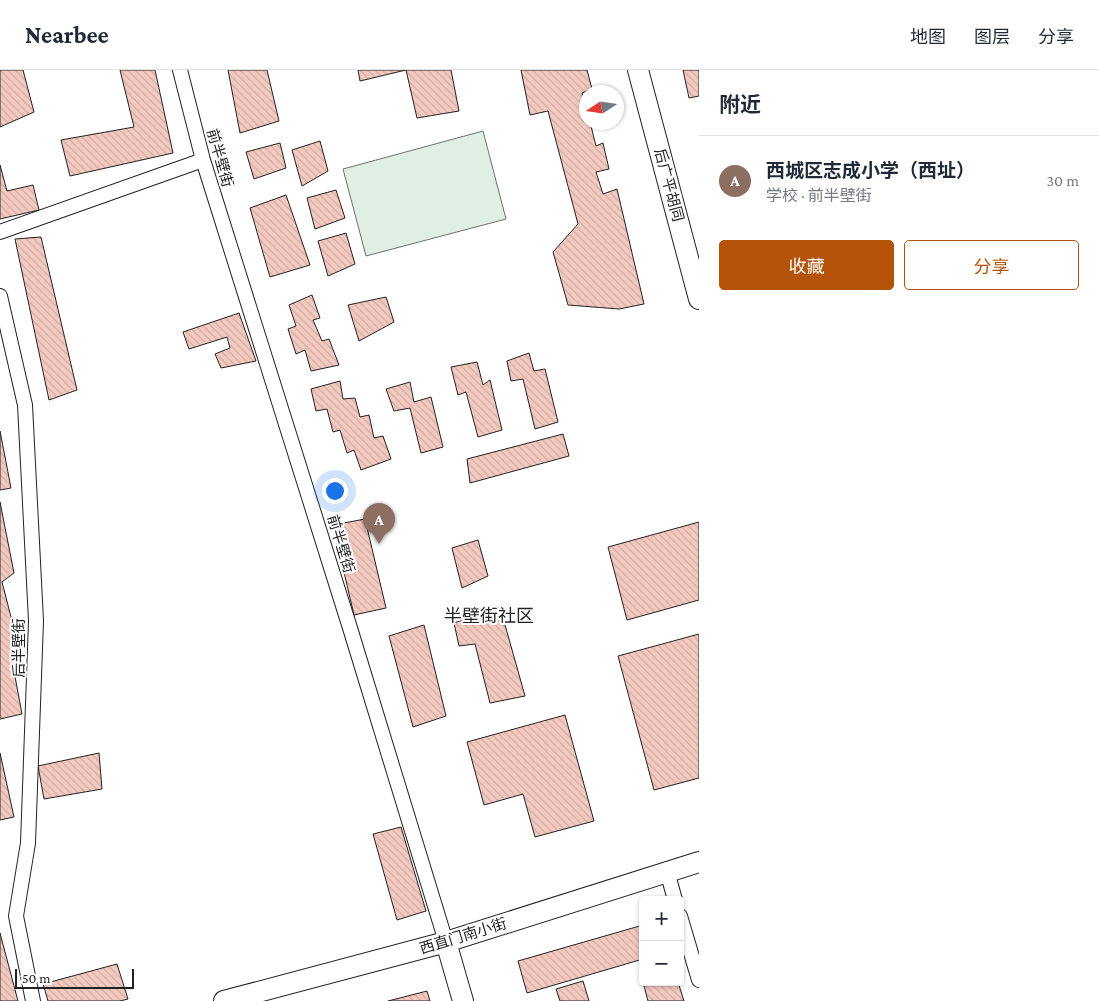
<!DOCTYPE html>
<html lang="zh">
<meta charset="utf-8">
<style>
body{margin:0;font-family:"Crimson Pro","Noto Sans SC",serif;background:#f2f2f3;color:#1f2937}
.controls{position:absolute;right:15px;bottom:15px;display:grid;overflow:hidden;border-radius:5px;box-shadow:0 1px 4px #0004}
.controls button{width:45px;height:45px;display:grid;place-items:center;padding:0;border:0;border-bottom:1px solid #e0e1e3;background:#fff;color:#1f2937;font:25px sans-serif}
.compass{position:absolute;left:579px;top:15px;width:45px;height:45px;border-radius:50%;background:#fff;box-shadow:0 1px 4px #0004;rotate:258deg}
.scale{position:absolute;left:15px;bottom:12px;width:119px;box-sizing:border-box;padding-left:5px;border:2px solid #222;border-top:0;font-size:14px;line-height:18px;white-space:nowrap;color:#222;-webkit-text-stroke:4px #fff;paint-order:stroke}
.you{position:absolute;left:334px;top:420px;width:18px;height:18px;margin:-12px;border:4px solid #fff;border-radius:50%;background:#1a73e8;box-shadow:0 0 0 8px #1a73e833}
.badge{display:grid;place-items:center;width:32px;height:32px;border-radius:50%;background:#b45309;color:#fff;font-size:16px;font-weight:700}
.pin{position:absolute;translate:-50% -41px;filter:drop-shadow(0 1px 2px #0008)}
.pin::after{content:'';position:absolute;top:26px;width:18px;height:15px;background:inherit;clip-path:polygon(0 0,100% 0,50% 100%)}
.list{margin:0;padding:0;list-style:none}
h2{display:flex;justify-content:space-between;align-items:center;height:65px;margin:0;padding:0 20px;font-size:21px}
h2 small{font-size:16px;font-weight:400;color:#747a83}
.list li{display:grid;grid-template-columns:32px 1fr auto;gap:15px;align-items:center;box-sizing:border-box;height:90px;padding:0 20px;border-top:1px solid #e0e1e3}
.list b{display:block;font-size:19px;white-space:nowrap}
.list p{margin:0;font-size:16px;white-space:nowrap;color:#747a83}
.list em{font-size:16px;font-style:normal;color:#747a83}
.actions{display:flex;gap:10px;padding:15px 20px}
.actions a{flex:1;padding:11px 0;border:1px solid #b45309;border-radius:5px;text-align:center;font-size:18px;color:#b45309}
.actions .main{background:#b45309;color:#fff}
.map{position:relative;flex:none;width:699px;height:931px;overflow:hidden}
header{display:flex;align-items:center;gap:30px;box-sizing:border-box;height:70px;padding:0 25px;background:#fff;border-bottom:1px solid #e0e1e3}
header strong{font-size:24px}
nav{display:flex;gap:28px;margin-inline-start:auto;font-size:18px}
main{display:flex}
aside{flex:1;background:#fff}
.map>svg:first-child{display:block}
.garden{fill:#e0efe3;stroke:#6f6f6f}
.building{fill:url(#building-back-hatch);stroke:#222}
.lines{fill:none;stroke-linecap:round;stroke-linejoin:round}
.street-casing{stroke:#222;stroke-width:16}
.secondary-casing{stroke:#222;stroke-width:22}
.street{stroke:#fff;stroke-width:14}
.secondary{stroke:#fff;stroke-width:20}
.labels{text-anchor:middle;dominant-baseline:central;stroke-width:4;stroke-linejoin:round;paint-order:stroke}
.street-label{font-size:15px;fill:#222;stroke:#fff}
.quarter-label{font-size:18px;fill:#222;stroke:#fff}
</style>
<header>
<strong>Nearbee</strong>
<nav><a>地图</a><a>图层</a><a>分享</a></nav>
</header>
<main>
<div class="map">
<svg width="699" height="931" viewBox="0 0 699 931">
<defs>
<pattern id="building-back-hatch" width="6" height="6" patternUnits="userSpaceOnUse" patternTransform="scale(1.25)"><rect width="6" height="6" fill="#f3c9c0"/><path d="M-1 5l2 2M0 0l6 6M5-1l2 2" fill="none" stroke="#d0aca5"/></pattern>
</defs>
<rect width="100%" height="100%" fill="#fff"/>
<path class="garden" d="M483 61 506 149 366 186 343 99Z"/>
<path class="building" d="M0 0H23L34 42 0 57Z
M120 0H155L173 83 70 106 61 70 134 57Z
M228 0H267L279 51 240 63Z
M358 0H451L459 41 417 48 406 0 360 11Z
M521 0H587L592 19 582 23 586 39V52H590L596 76 603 73 609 99 596 102 603 124 617 119 644 234 619 239 568 235 553 182 578 154 548 41 530 45Z
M683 0H699V26L689 28Z
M320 71 328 101 302 116 292 80Z
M280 73 286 98 254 109 246 82Z
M0 95 7 121 33 115 39 140 0 149Z
M336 120 345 148 315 159 307 128Z
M286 125 310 195 270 207 250 138Z
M346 163 355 194 328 206 318 171Z
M41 167 77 320 49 330 15 169Z
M312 225 320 248 313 250 322 271 329 269 339 295 311 301 305 280 296 284 288 259 296 256 289 235Z
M386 227 394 252 359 271 348 235Z
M239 243 256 291 221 298 215 284 230 278 227 267 189 279 183 262Z
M529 283 534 301 545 299 558 352 535 359 523 309 511 311 507 291Z
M477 292 483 315 490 310 502 360 478 367 466 322 458 325 451 297Z
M340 311 343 329 355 328 360 347 369 345 374 368 383 366 391 389 361 400 354 380 347 383 340 360 333 362 327 339 316 341 311 319Z
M410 312 414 332 431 327 443 377 421 383 410 338 394 341 386 319Z
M0 361 11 418 0 420Z
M563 364 569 386 470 413 467 389Z
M0 432 14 503 2 512 19 578 11 585 22 644 0 649Z
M365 449 386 538 354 545 333 455Z
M699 452V530L627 550 608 477Z
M478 470 488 506 462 518 452 478Z
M500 537 525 626 490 633 475 574 459 576 454 553Z
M424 555 446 646 413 657 389 566Z
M699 564V708L654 720 618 586Z
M565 645 594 751 535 767 523 724 484 735 467 672Z
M0 683 14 747 0 750Z
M99 683 102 719 44 729 38 696Z
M401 757 426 841 397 850 373 764Z
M643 855V889L527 923 518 891Z
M0 863 18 931H0Z
M117 894 128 929 120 931H48L43 914Z
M583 911 589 931H560L556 919Z
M643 912H678L684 931H648Z
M427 921 430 931H388Z"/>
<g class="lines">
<g class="street-casing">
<path id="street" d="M180 0 203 90 350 558 446 872
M0 162 203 90
M0 226 25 335 36 551 28 773 16 846 33 931
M667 801 675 830
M680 846 699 910"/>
</g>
<g class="secondary-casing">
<path id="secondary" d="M638 0 699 229
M446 872 463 931
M224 931 446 872 699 792"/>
</g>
<use href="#street" class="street"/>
<use href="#secondary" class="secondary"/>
</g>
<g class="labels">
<g class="street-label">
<text transform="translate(220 88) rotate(74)">前半壁街</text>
<text transform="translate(669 115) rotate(75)">后广平胡同</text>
<text transform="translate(341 474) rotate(73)">前半壁街</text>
<text transform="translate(19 578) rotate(-90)">后半壁街</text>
<text transform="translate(463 866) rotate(-17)">西直门南小街</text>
</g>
<g class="quarter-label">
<text x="489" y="546">半壁街社区</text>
</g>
</g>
</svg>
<div class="controls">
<button>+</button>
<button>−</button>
</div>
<svg class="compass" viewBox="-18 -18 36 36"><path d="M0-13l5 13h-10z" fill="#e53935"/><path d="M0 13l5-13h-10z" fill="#747a83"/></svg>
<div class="scale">50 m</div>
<div class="you"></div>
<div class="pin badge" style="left:379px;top:474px;background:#8d6e63">A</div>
</div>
<aside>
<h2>附近<small></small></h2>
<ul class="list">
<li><span class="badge" style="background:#8d6e63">A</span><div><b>西城区志成小学（西址）</b><p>学校 · 前半壁街</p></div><em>30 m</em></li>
</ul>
<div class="actions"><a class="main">收藏</a><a>分享</a></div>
</aside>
</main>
